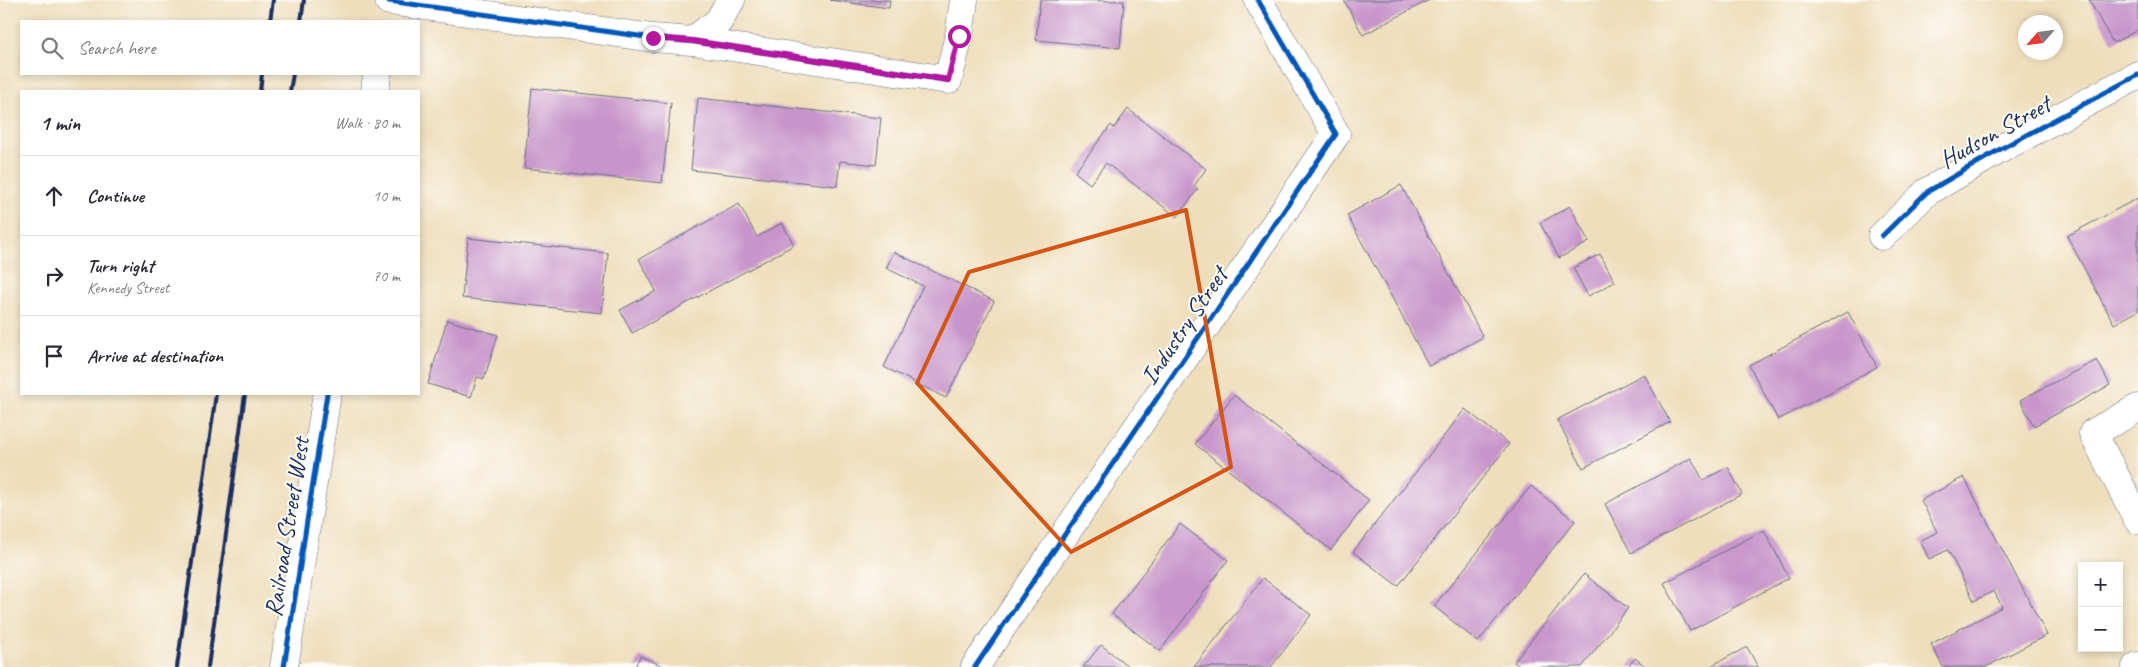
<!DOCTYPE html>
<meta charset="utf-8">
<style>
body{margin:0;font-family:Caveat,sans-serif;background:#f2f2f3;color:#2b2b33}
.controls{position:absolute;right:15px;bottom:15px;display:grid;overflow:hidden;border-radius:0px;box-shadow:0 2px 8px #0003}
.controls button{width:45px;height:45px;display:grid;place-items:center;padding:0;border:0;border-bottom:1px solid #e1e1e2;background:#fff;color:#2b2b33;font:25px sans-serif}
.compass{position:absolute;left:2018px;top:15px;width:45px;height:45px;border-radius:50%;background:#fff;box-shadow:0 2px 8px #0003;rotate:242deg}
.stop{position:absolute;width:15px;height:15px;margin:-11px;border:4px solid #b5179e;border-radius:50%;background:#fff}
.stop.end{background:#b5179e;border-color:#fff;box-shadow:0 1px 5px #0008}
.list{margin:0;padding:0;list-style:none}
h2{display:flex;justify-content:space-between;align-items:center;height:65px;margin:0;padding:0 20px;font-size:21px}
h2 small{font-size:16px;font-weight:400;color:#7c7c81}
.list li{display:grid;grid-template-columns:32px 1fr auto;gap:15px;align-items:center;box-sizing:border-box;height:80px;padding:0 20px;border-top:1px solid #e1e1e2}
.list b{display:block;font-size:19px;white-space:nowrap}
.list p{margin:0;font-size:16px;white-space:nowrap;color:#7c7c81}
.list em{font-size:16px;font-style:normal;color:#7c7c81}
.icon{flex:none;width:28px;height:28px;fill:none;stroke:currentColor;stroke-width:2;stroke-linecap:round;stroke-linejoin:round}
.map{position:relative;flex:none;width:2138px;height:667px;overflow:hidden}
.search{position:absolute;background:#fff;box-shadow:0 2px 8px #0003;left:20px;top:20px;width:400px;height:55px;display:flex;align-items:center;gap:12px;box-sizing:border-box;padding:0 18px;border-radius:0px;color:#7c7c81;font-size:19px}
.panel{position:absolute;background:#fff;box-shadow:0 2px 8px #0003;left:20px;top:90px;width:400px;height:305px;border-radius:0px}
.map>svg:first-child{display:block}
.building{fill:#c795cb}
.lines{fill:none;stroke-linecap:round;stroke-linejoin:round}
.minor-casing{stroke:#656c7f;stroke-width:29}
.minor{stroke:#fff;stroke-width:28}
.rail{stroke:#1b2f5e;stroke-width:4}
.cycleway-casing{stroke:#fdfcf7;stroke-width:8}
.cycleway{stroke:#0057b8;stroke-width:5}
.route{stroke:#b5179e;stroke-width:6}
.marked{fill:none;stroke:#d45514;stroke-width:4;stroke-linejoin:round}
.labels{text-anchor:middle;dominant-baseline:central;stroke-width:4;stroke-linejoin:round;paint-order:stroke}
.street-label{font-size:25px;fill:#1b2f5e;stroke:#fdfcf7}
</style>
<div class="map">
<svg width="2138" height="667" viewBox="0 0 2138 667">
<rect width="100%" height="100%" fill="#fdfcf7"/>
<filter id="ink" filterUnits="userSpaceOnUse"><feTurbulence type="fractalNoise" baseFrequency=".02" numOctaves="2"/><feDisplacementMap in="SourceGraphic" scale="10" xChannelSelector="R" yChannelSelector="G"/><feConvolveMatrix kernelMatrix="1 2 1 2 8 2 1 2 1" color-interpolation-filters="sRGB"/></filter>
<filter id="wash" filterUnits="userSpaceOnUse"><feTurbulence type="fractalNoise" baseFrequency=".0096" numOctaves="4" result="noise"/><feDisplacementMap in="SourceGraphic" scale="20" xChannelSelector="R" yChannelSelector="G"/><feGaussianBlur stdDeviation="1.12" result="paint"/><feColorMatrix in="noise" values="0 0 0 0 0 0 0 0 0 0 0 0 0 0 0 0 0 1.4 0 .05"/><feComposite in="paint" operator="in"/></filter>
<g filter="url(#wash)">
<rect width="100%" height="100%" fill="#efdebc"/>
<g id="blocks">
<path class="building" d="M830 0H890L889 8Z
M1040 0 1124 1 1120 48 1036 40Z
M1344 0H1429L1363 35Z
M2089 0H2138V30L2113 43Z
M532 88 671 103 662 183 524 168Z
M698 98 881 118 876 165 840 161 837 186 691 170Z
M1128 109 1206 169 1194 186 1198 189 1177 217 1106 163 1090 184 1075 172 1111 125 1114 128Z
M1401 185 1483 337 1429 366 1347 215Z
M2138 198V311L2114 324 2067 236Z
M739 204 757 237 782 223 794 245 632 333 620 310 656 291 639 259Z
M1570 206 1589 242 1559 258 1540 223Z
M468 238 608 253 602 313 462 298Z
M894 252 994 301 946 398 884 367 923 286 886 268Z
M1600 254 1615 282 1588 296 1573 268Z
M1848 312 1877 367 1778 420 1749 365Z
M447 320 498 335 484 379 477 377 471 397 428 384Z
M2097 360 2110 385 2034 426 2020 400Z
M1644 374 1670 422 1583 468 1557 420Z
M1234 395 1369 500 1331 550 1195 444Z
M1465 409 1509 444 1398 586 1353 552Z
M1691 458 1703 480 1728 467 1742 494 1631 553 1605 504Z
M1964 477 2047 635 1986 667H1943L1931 644 2002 607 1994 591 1974 601 1948 550 1929 559 1920 541 1937 532 1921 500Z
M1531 486 1575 521 1478 642 1434 606Z
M1180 524 1228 560 1160 651 1112 614Z
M1764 530 1789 578 1690 631 1664 583Z
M1584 574 1628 608 1582 667H1521L1514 662Z
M1263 578 1311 615 1271 667H1194Z
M1101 645 1129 667H1083Z
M1747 647 1758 667H1709Z
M640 656 665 667H635Z
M1635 658 1646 667H1628Z"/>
</g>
</g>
<g filter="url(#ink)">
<use href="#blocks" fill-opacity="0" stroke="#656c7f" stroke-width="1"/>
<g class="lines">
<g class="minor-casing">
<path id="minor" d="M389 1 653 38 692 41 948 80 959 36 964 0
M692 41 718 22 731 0
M375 91 377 74
M1882 236 1927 192 2004 147 2138 75
M2138 408 2093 433 2138 520
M284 667 327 394
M975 667 1336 134 1258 0
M2136 667 2138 666"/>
</g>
<use href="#minor" class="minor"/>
<path class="rail" d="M270 21 273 0
M301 21 304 0
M260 91 262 74
M290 91 293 74
M177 667 216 394
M208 667 245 394"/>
<g class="cycleway-casing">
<path id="cycleway" d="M389 1 653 38 692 41 948 80
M1882 236 1927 192 2004 147 2138 75
M284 667 327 394
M975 667 1336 134 1258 0"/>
</g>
<use href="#cycleway" class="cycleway"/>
</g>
</g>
<g class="lines" filter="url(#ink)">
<path class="route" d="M653 38 692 41 948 80 959 36"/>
</g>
<path class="marked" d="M1186 210 1231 467 1071 552 917 383 969 272Z"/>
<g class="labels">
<g class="street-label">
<text transform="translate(1995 132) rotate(-29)">Hudson Street</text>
<text transform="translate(1184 326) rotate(-56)">Industry Street</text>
<text transform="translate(287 527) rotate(-81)">Railroad Street West</text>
</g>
</g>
</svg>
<div class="controls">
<button>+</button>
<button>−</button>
</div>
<svg class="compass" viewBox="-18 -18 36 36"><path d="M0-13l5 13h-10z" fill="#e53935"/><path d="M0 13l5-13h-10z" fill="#7c7c81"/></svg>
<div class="stop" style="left:959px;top:36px"></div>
<div class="stop end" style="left:653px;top:38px"></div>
<div class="search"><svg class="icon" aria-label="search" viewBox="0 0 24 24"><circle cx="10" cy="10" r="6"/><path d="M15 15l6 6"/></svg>Search here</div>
<section class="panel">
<h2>1 min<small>Walk · 80 m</small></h2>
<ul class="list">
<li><svg class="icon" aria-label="ahead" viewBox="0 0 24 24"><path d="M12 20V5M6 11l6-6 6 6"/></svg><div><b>Continue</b></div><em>10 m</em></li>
<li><svg class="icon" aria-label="right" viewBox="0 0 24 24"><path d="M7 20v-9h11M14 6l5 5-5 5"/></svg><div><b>Turn right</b><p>Kennedy Street</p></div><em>70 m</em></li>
<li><svg class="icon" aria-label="arrive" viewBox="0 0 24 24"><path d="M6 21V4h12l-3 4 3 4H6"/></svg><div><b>Arrive at destination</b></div></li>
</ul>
</section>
</div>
